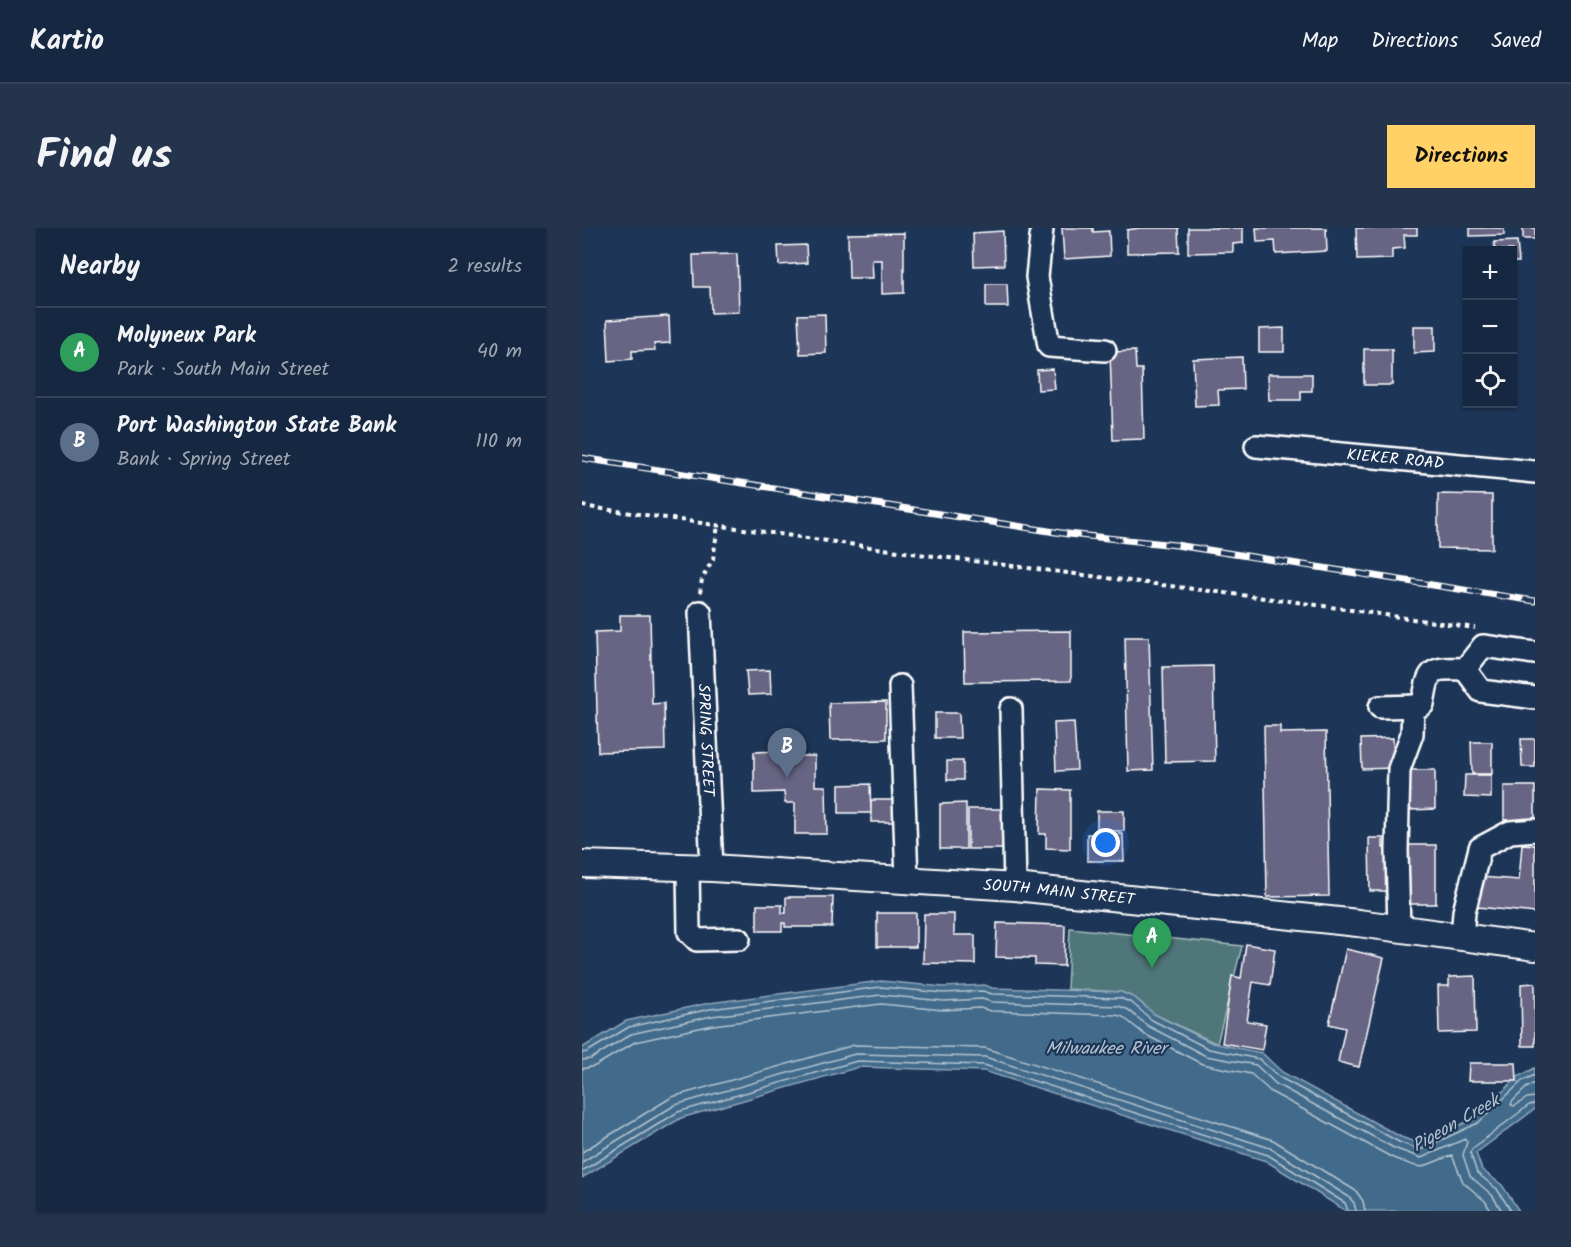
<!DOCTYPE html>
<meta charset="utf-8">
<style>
body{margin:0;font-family:Kalam,sans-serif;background:#23344c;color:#f1f3f6}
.controls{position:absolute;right:18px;top:18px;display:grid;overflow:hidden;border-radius:0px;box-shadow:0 2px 4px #0004}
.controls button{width:54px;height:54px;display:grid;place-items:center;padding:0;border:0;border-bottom:2px solid #35445a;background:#162841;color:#f1f3f6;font:30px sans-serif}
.you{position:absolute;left:524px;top:615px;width:21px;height:21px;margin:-15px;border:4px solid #fff;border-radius:50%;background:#1a73e8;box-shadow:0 0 0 9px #1a73e833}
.badge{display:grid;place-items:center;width:39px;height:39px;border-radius:50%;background:#ffd166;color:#fff;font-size:20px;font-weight:700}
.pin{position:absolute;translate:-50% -50px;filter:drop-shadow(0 2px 3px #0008)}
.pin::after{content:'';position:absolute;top:32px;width:21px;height:18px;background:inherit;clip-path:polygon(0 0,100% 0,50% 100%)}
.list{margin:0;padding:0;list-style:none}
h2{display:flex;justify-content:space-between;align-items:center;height:78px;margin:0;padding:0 24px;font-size:26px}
h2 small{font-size:20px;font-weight:400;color:#9ea6b1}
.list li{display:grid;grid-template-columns:39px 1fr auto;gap:18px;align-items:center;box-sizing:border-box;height:90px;padding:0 24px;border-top:2px solid #35445a}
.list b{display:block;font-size:22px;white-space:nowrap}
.list p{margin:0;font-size:20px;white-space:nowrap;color:#9ea6b1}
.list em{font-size:20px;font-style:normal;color:#9ea6b1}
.icon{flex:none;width:33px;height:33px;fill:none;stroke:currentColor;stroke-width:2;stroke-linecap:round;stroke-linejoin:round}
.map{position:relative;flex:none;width:953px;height:983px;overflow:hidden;border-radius:0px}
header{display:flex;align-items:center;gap:36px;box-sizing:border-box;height:84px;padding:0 30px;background:#162841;border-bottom:2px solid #35445a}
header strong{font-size:28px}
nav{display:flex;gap:33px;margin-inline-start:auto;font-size:21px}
.intro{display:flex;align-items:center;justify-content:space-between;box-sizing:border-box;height:144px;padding:0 36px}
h1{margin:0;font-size:42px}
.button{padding:15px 27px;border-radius:0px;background:#ffd166;color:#111;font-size:21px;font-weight:700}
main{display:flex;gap:36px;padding:0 36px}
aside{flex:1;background:#162841;border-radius:0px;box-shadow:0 2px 4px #0004}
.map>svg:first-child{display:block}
.green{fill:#4f777a;stroke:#a7bbbc;stroke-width:1.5}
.water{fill:#426b8a;stroke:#8ea6b9;stroke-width:1.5}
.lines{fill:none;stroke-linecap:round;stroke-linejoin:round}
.shore{stroke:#b3c4d0;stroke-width:1.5}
.building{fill:#686584;stroke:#fff;stroke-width:1.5}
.minor-casing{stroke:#fff;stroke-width:26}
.major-casing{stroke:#fff;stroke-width:30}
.path{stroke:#fff;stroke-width:4;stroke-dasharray:4.5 4.5;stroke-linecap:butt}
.minor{stroke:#1d3557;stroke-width:21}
.major{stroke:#1d3557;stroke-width:26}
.rail-casing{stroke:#fff;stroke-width:7}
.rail{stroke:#1d3557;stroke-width:4.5;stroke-dasharray:14;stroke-linecap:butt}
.labels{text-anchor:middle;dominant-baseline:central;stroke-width:4.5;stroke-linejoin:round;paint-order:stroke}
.street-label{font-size:16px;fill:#fff;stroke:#1d3557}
.water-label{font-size:18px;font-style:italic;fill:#b3c4d0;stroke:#1d3557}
</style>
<header>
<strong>Kartio</strong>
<nav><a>Map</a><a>Directions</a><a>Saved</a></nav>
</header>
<div class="intro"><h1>Find us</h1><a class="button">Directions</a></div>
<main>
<aside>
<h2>Nearby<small>2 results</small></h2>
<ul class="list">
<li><span class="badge" style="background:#2e9e5b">A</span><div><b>Molyneux Park</b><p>Park · South Main Street</p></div><em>40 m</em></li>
<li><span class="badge" style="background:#5c6f8a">B</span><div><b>Port Washington State Bank</b><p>Bank · Spring Street</p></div><em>110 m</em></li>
</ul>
</aside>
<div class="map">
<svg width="953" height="983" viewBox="0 0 953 983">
<rect width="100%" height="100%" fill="#1d3557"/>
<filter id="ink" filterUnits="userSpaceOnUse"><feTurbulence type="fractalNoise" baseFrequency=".0167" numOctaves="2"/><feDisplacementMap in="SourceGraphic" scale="12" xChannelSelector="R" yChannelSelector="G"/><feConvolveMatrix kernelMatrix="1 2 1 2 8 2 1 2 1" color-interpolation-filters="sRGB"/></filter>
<g filter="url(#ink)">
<path class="green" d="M488 700 660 718 635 816 572 786 553 770 539 764 485 761Z"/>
<path class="water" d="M299 753 362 759 403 757 410 760 539 764 553 770 572 786 630 815 680 825 700 844 819 909 838 916 893 890 937 848 953 840V881L894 925 900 942 920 957 937 983H764L684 933 402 843 277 839 99 890 0 950V820L44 793 127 775Z"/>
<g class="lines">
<path class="shore" d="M0 825 5 824 47 799 128 781 299 759 362 765 401 763 410 766 538 770 550 775 570 792 627 821 677 831 697 849 817 914 838 922 896 895 940 853 953 847
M0 832 9 831 49 806 130 788 299 767 362 773 400 771 410 774 536 778 546 782 566 798 624 828 674 837 694 856 812 920 839 930 883 911 885 914 881 927 888 948 910 967 920 983
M0 841 13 838 53 814 131 797 299 776 361 782 398 780 409 783 534 787 541 789 562 806 620 836 669 846 689 864 811 930 830 937 840 939 870 927 881 954 903 973 909 983
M953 855 944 860 930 874 929 877 933 878 945 870 953 869
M0 924 90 869 272 817 403 820 691 912 774 963 781 973 783 983
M0 934 93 877 273 826 403 829 688 920 767 969 772 975 774 983
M0 943 96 884 275 833 402 837 686 927 763 975 766 983
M929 983 915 961 895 945 888 924 891 920 947 877 953 876"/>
</g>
<path class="building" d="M480 0H511V4L527 3 528 28 482 31Z
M558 0H596L597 24 545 25V2Z
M606 0H661V15L651 16V24L606 25Z
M674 0H744L745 23 694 26 693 13 675 14Z
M774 0H835V7H822L823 20 810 21V31L775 32Z
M888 0H922V7L888 8Z
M941 0H953V11H941Z
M421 3 422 37 392 38 391 5Z
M322 5V65L300 66V32H290L291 50H267L266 6Z
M935 13 937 34H930V22H913L912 14Z
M224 17 225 35 197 37 196 18Z
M155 26 157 84 129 85 128 59H112L111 27Z
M404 56H425L426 79H404Z
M243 86 244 125 218 126 216 87Z
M87 88 88 115 72 116 73 122 50 123V131L27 133 25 92Z
M832 98H853V124L832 125Z
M702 100V124H677V101Z
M782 121H810V157H782Z
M553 123 554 141H560L562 211 531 212 528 124Z
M660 129 661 161 636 162 637 177 613 178 611 131Z
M471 141 473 161 456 162 455 142Z
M686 146H730V163H719V172H687Z
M856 266 910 267V321L856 320Z
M38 387H68L70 476 82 475 83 522 16 524 13 404 38 403Z
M489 403V453L383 454 382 404Z
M543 409H567L571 542 546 543Z
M631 438 633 533 583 534 581 439Z
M188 442 189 466 166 467 164 443Z
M304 474V511L248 512 247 475Z
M353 485H377L378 510H353Z
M492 494 495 542 474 543 472 495Z
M682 498H698V505L744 504 747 668 685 669Z
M811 510 812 540 780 541 779 511Z
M939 511H953V539H940Z
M889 514H910V546H890Z
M197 523V528H233V558H244L245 606H213V575H203L202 564 172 565V524Z
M365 533H381V552H365Z
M827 542H853V581L828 582Z
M883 547H909V570L882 569Z
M288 556 289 585H257V557Z
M922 558H953V592H922Z
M458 561 488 562V621L464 620V606H457Z
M289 572H313V594H289Z
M384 575V621H358V576Z
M386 581H420V621H386Z
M515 583H542V603H515Z
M505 606H541L542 633H505Z
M787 610H801V620H811V663H788Z
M940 616 953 617V685L896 679 899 649 937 652Z
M824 617H854V676H824Z
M204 669H251L250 699H203V695H200V703H175V677H200V685H204Z
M295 685H334V719H295Z
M342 686H372V707H393V736L341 735Z
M415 695 483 697 482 738 453 737V730L414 729Z
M664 716 693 721 688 757 671 754 665 793 684 796 680 822 640 815 650 748 659 750Z
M764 721 802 730 777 839 756 834 763 800 747 796Z
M893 748 894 804 857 805 856 758H867V749Z
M953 755V818H940L939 756Z
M887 835H934L935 853H886Z"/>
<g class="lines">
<g class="minor-casing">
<g id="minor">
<path d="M460 0 455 49 467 118 523 122"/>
<path id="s1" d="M674 218 953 244"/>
<path id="s2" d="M118 384 130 640"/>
<path d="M883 441 899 463 953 470"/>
<path d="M883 441 901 418 953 425"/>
<path d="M318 458 325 652"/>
<path d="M798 479 838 478 841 476C847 440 847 440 883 441"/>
<path d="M429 481 433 659"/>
<path d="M106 640 107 704 115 712 157 711"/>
<path d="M817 701 815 622 817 541 830 506 831 478"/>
<path d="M880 710 882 684 898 620 928 604 953 602"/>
</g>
</g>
<g class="major-casing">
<g id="major">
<path id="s3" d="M0 636 130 640 433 659 776 695 953 719"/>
</g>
</g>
<path class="path" d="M0 278 344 327 714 374 893 400
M118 365 120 351 131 331 136 297"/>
<use href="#minor" class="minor"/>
<use href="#major" class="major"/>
<g class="rail-casing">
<path id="rail" d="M0 230 486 306 594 317 953 373"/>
</g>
<use href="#rail" class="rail"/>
</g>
</g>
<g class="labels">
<g class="street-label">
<text stroke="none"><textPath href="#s1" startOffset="140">KIEKER ROAD</textPath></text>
<text stroke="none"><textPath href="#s2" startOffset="128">SPRING STREET</textPath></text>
<text stroke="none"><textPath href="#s3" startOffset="478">SOUTH MAIN STREET</textPath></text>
</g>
<g class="water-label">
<text x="524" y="821">Milwaukee River</text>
<text transform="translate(874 896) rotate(-30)">Pigeon Creek</text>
</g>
</g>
</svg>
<div class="controls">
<button>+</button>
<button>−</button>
<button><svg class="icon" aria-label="locate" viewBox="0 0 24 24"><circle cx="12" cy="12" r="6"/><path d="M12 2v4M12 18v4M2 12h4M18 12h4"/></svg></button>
</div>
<div class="you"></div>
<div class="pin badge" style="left:570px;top:740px;background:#2e9e5b">A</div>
<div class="pin badge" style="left:205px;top:550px;background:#5c6f8a">B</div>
</div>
</main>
